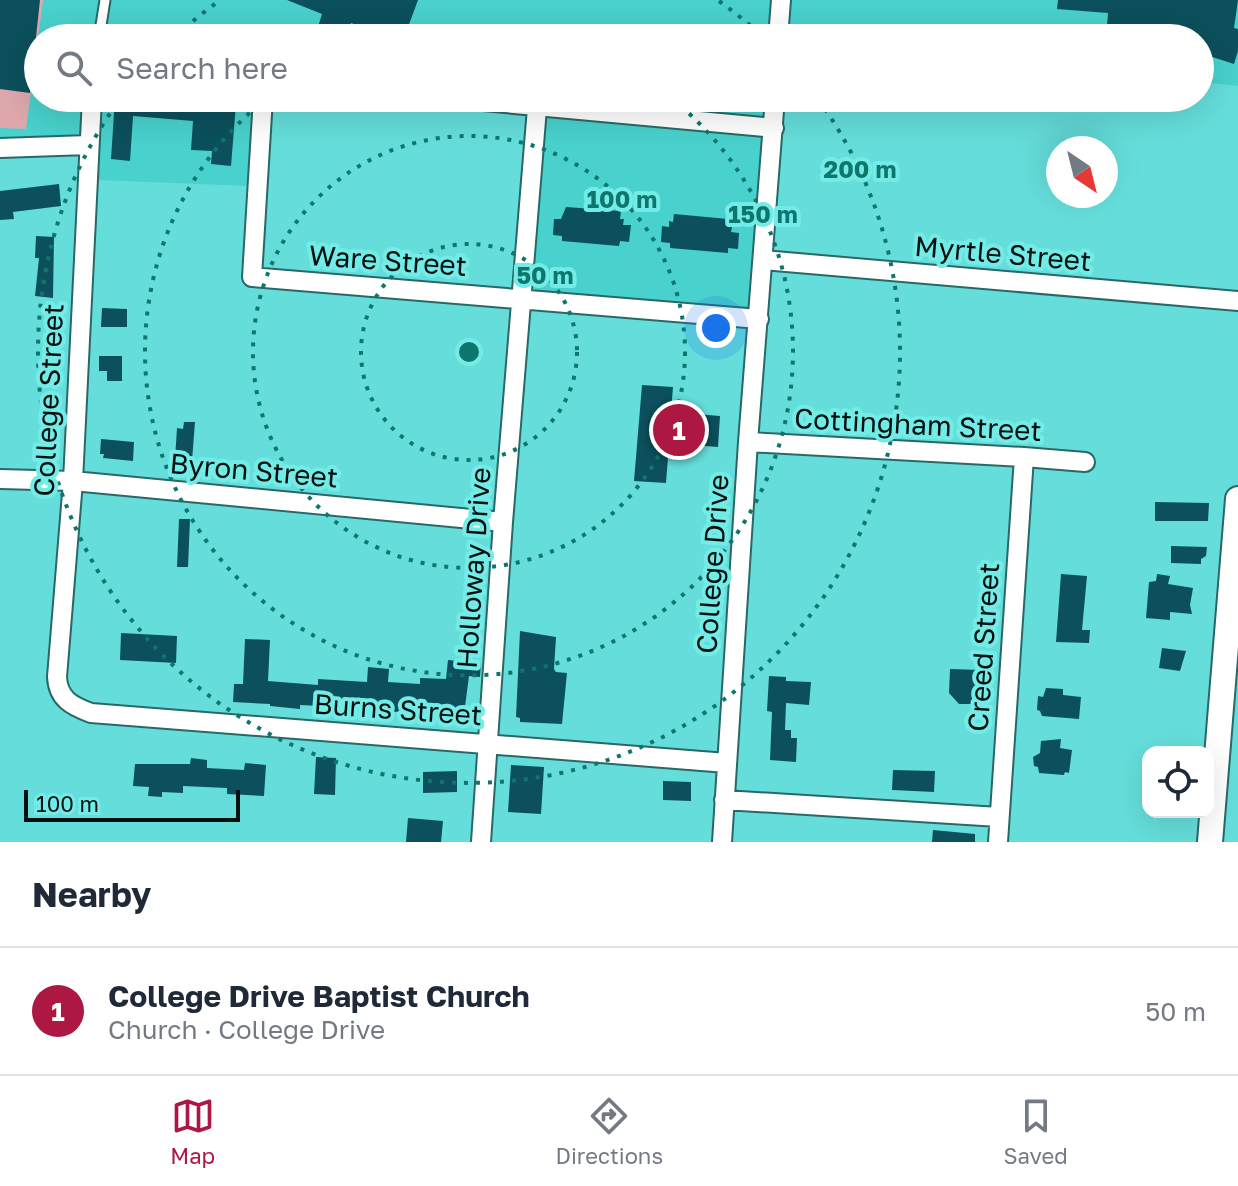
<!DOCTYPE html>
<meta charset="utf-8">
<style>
body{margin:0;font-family:"Golos Text",sans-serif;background:#f2f2f3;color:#1f2937}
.controls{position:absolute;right:24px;bottom:24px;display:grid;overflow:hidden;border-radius:16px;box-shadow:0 8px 32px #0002}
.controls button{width:72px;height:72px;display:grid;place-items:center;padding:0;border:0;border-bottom:2px solid #e0e1e3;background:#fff;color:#1f2937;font:40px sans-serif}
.compass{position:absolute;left:1046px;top:136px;width:72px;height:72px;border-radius:50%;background:#fff;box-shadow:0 8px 32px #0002;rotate:145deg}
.scale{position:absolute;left:24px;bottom:20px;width:216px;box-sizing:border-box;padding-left:8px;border:4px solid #001110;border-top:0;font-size:22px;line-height:28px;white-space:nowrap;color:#001110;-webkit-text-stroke:6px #73ece8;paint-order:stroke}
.you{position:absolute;left:716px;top:328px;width:28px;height:28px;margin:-20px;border:6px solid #fff;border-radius:50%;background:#1a73e8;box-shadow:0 0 0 12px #1a73e833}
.badge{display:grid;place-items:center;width:52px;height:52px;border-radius:50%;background:#ac1842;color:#fff;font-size:26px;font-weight:700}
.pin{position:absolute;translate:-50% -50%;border:4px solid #fff;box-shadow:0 2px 8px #0006}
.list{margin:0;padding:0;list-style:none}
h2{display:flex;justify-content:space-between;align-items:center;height:104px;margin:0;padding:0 32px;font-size:34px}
h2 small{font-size:26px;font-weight:400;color:#747a83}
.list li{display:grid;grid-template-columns:52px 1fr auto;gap:24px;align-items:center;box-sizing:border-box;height:128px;padding:0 32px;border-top:2px solid #e0e1e3}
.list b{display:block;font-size:30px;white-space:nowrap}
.list p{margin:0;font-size:26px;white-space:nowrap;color:#747a83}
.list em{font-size:26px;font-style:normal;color:#747a83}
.icon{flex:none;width:44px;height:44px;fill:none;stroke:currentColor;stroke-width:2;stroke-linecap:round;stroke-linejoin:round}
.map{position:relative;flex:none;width:1238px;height:842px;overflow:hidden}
.search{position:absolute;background:#fff;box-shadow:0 8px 32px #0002;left:24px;right:24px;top:24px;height:88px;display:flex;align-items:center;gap:20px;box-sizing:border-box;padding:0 28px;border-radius:44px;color:#747a83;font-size:30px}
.sheet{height:232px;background:#fff}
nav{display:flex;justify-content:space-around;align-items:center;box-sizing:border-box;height:112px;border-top:2px solid #e0e1e3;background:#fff;font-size:22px;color:#747a83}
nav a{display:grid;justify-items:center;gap:4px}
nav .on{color:#ac1842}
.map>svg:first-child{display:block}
.built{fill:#49d1cd}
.green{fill:#dea8ad}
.building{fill:#0b505c}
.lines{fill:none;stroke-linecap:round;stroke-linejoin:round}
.lane-casing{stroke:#286967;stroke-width:13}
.street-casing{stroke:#286967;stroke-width:22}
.secondary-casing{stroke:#286967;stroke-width:28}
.lane{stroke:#fff;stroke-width:9}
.street{stroke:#fff;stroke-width:18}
.secondary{stroke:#fff;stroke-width:24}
.ring{fill:none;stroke:#0f766e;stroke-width:4;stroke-dasharray:4 8}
.labels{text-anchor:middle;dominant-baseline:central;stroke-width:8;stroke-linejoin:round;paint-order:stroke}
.street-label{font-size:28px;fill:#001110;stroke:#73ece8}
.centre{fill:#0f766e;stroke:#73ece8;stroke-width:4}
.ring-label{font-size:24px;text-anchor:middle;font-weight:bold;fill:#0f766e;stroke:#73ece8;stroke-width:8;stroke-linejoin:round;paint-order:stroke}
</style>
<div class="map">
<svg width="1238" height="842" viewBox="0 0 1238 842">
<rect width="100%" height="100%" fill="#65dedb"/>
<path class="built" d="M0 0H1238V86L1200 82V38H811L773 34V38H38V98H256L249 186 96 180 99 136 0 138Z
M479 98H768L752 305 748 308 536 292 533 286 547 105Z"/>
<path class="green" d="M0 0H43L26 129 0 128Z"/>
<path class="building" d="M0 0H40L30 93 0 89Z
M287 0H418L404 38H392L351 23 346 37 318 27 322 14Z
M1058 0H1238L1234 28 1238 29V51L1234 64 1200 53V38H1106L1108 13 1057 9Z
M115 98 236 104 231 166 211 164 212 151 191 150 193 121 133 116 130 161 111 159Z
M59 184 61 206 13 212 14 219 0 220V191Z
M566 207 621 211 620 219H624L623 225H631L629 242 620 241 619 246 562 241V236L553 235 554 219H561Z
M674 214 728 219V227H732L731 232 739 233 738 249 728 248V253L670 248V243L661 242 662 226 669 227V221L673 222Z
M36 236 54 237 53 298 35 296 39 258H35Z
M102 308 127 309V327H101Z
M99 356H122V381H107V371H99Z
M642 385 673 387 671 412 720 416 718 447 693 445 692 454 688 459 668 457 666 483 634 481Z
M184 422H195L192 461 175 459 177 428 183 429Z
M101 439 134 442 133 461 103 458 104 454H100Z
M1155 502 1209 503 1208 521H1155Z
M179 519H190L188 567H177Z
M1171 546 1207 547 1206 556 1201 559V564L1171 563Z
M1061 574 1087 576 1082 630H1090L1089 643 1056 642Z
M1157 574 1170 576 1168 584 1193 588 1190 605 1192 614 1170 612V620L1146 618 1149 582 1156 581Z
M520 631 556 637 554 669 556 672 567 673 562 724 520 722V718L516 717Z
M121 633 177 636 176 663 120 660Z
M245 639 270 640 268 681 318 685V679L367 682 368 667 389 669 388 682 420 684V678L446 679 448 660 481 663 480 677 469 676 463 722 447 720V717L438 715 385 711V714L364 712 365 708 300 705V709L270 706V704L233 702 234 684H243Z
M1162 648 1186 651 1180 671 1159 668Z
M950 669 981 670 980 694 972 704H959L949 693Z
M769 676 786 677V681L811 682 809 705 786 703 785 730H791V738H797L796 762 770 760 772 712 767 711Z
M1046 688 1063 689V695L1081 697 1079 719 1042 716 1040 711 1037 710 1038 696 1043 697Z
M1061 739 1060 748 1072 750 1069 773 1065 772 1064 775 1039 773 1038 767 1034 766 1033 757 1040 753 1041 741Z
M316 757 336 758 335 795 314 794Z
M191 758 207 760V768L244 770 245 763 266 765 264 796 227 794V788L183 786V793L162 792V797L148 796 149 787 133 786 135 764H190Z
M511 765 544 767 541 814 508 812Z
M893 770 935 771 934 792 892 790Z
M457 771V792L423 793V772Z
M663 781 691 782V801L663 800Z
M408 818 443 821 441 842H406Z
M933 830 975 834V842H932Z"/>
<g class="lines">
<g class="lane-casing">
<path id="lane" d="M99 38 105 0"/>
</g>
<g class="street-casing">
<path id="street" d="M778 38 781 0
M92 98 73 481 57 677C58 699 72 706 91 713L727 763
M263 98 252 277 759 319
M450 98 774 128
M0 148 88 145
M763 260 1238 301
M748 442 1024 457 1085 462
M0 479 73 481 503 522
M724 800 999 817
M481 842 503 522 537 108
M722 842 748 442 775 98
M998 842 1024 457"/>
</g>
<g class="secondary-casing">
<path id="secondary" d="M1210 842 1238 499"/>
</g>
<use href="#lane" class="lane"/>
<use href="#street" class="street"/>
<use href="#secondary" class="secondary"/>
</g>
<g class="ring">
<circle cx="469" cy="352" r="108"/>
<circle cx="469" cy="352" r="216"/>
<path d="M391 38A324 324 0 0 1 547 38M671 98A324 324 0 1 1 267 98"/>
<path d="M175 37A431 431 0 0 1 219 1M719 1A431 431 0 0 1 763 37M818 99A431 431 0 1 1 120 99"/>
</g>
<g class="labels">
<g class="street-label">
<text transform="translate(1003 253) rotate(5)">Myrtle Street</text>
<text transform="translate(388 260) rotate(4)">Ware Street</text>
<text transform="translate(48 400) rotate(-87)">College Street</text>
<text transform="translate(918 424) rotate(3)">Cottingham Street</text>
<text transform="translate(254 470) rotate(5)">Byron Street</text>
<text transform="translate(712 564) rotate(-86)">College Drive</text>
<text transform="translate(473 568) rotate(-86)">Holloway Drive</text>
<text transform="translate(983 647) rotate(-86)">Creed Street</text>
<text transform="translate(398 709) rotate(4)">Burns Street</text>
</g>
</g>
<circle cx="469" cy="352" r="12" class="centre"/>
<g class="ring-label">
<text x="860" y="178">200 m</text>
<text x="622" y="208">100 m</text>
<text x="763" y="223">150 m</text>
<text x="545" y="284">50 m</text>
</g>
</svg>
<div class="controls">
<button><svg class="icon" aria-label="locate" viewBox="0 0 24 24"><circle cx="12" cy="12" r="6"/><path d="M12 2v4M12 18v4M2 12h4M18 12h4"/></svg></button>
</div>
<svg class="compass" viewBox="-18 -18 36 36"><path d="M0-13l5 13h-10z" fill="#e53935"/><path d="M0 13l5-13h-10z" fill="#747a83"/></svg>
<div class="scale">100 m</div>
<div class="you"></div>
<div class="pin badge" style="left:679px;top:430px">1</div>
<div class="search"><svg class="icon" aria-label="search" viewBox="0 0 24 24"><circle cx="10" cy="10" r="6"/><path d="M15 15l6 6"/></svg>Search here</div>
</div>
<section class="sheet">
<h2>Nearby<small></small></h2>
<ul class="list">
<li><span class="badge">1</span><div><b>College Drive Baptist Church</b><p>Church · College Drive</p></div><em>50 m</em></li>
</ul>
</section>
<nav>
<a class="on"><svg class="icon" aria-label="map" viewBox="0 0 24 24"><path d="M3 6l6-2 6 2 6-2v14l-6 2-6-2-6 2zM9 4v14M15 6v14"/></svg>Map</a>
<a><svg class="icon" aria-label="directions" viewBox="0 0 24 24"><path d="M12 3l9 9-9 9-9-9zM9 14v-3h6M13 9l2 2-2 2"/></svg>Directions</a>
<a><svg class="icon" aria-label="saved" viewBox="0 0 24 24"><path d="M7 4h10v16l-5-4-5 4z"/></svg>Saved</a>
</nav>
